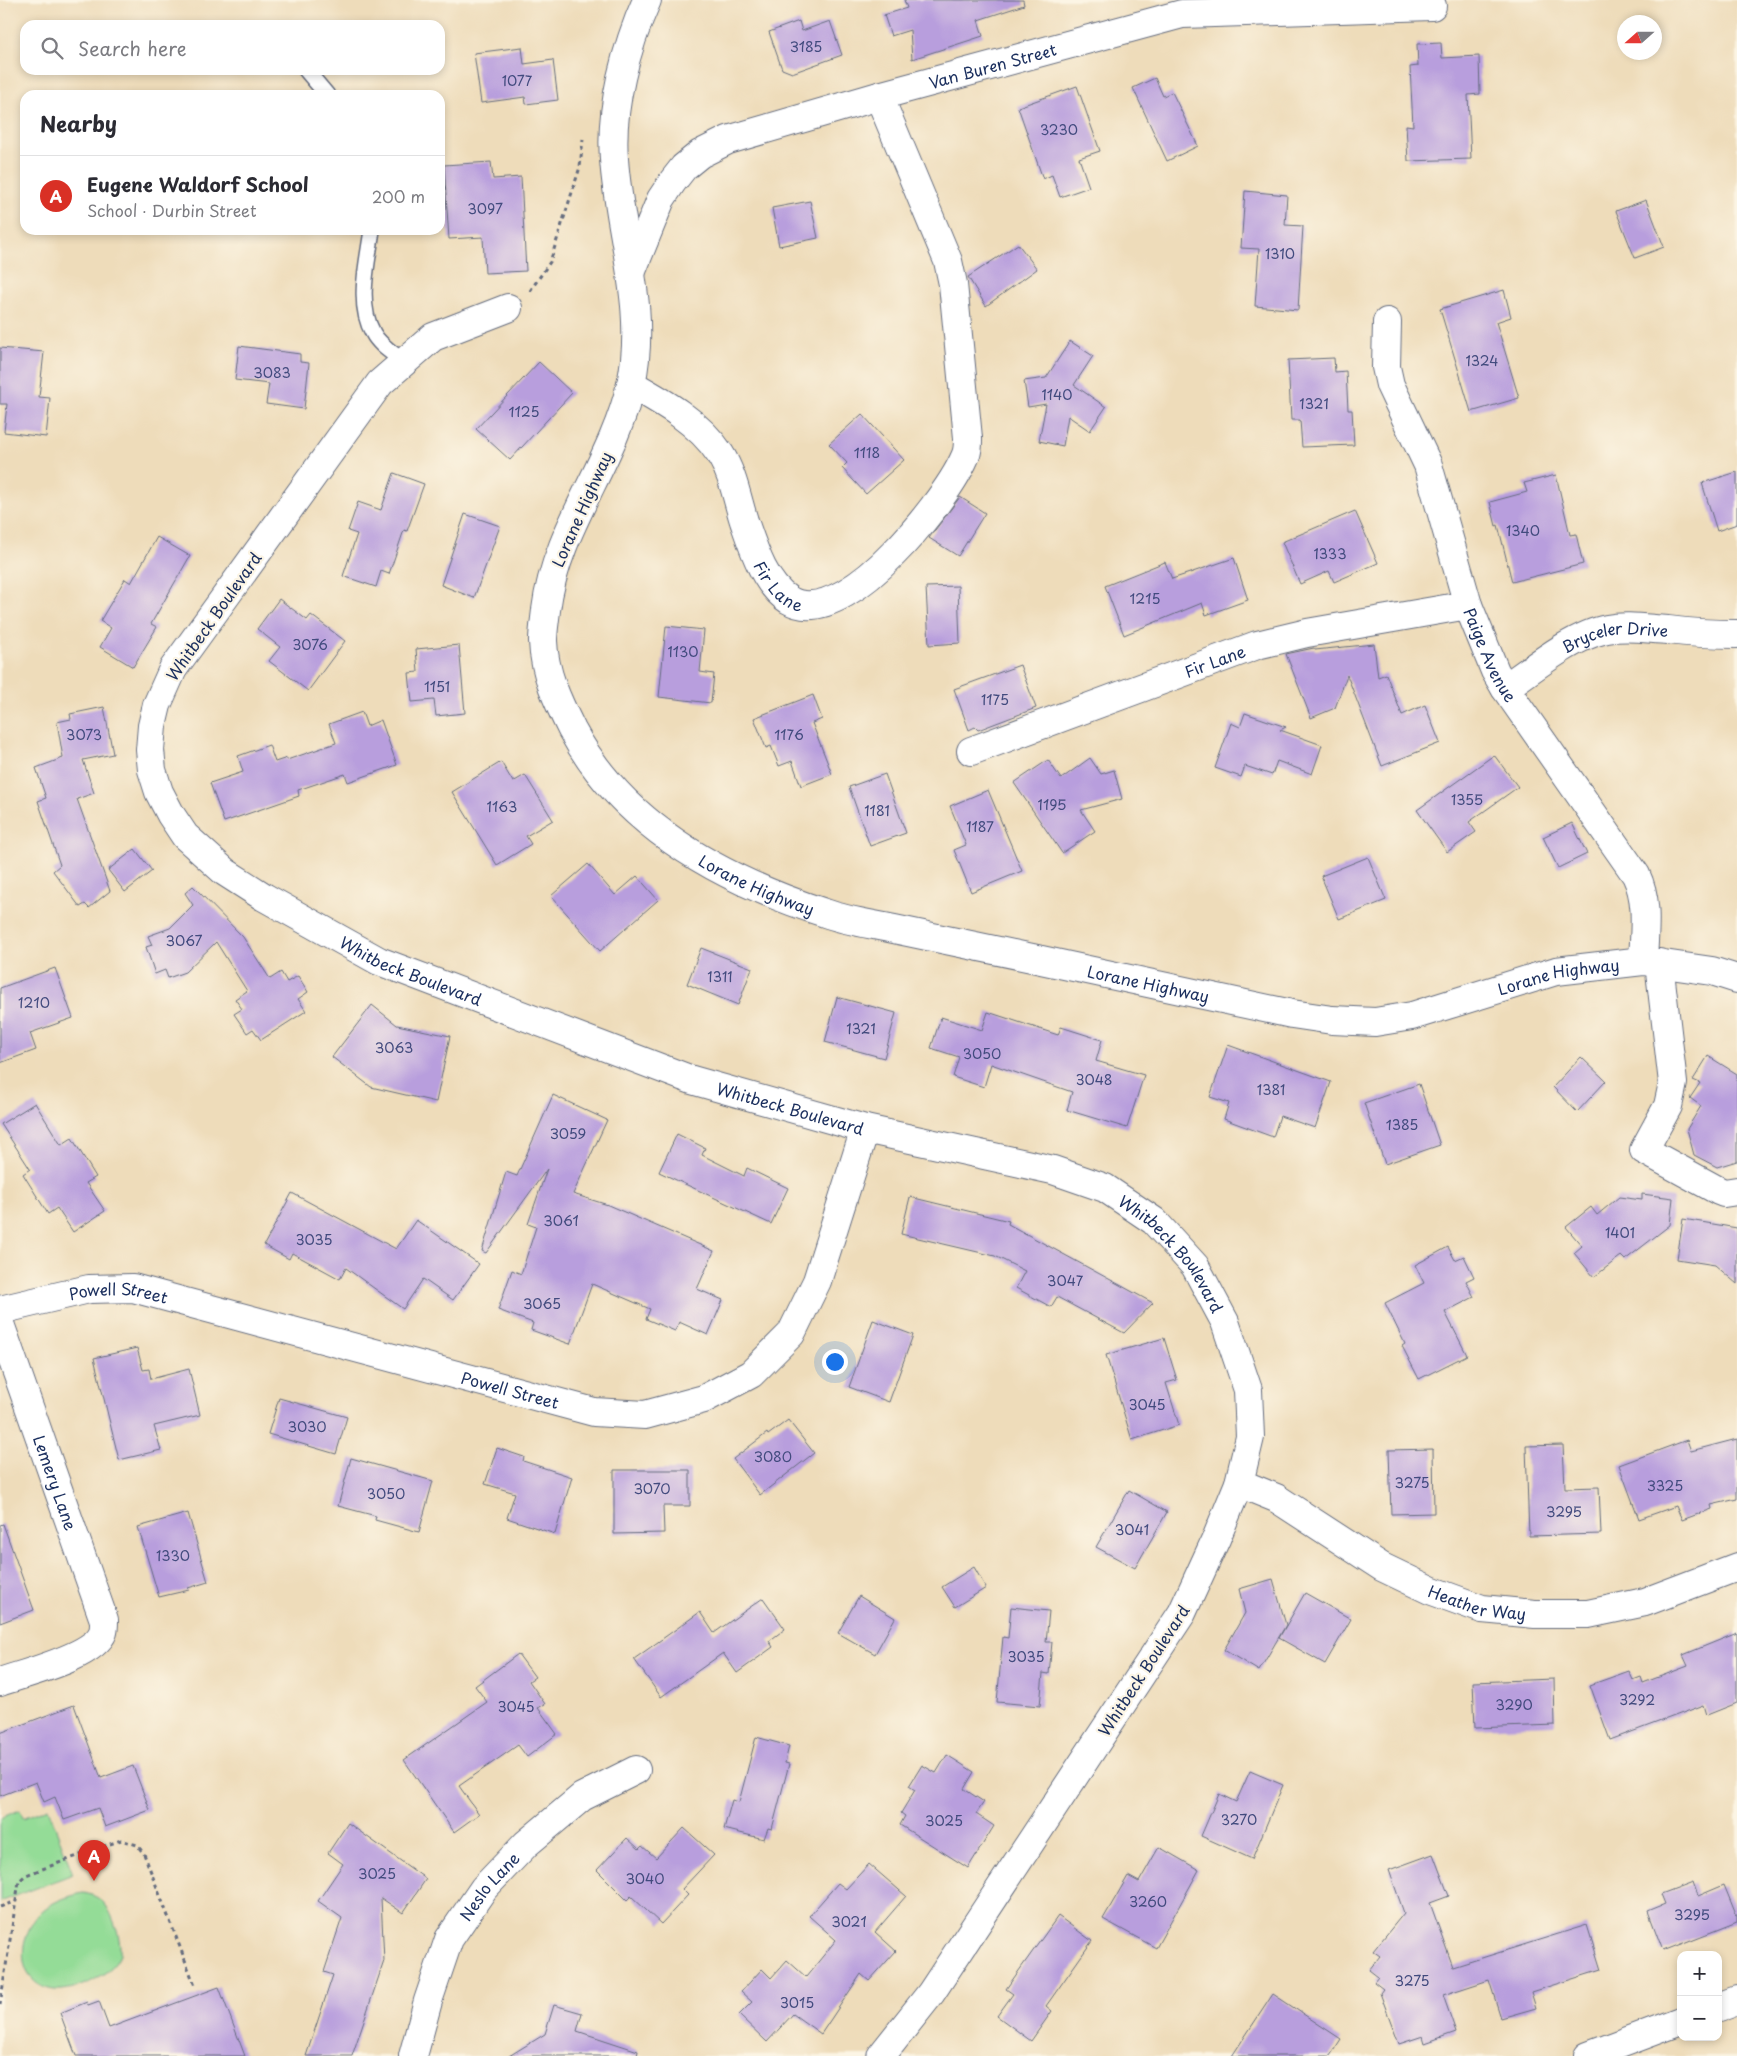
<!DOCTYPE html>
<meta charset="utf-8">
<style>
body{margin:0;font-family:"Playpen Sans",sans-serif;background:#f7f7f7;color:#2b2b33}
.controls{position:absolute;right:15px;bottom:15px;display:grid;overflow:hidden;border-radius:10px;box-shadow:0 2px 8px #0003}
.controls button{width:45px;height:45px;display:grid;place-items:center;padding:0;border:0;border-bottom:1px solid #e1e1e2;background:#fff;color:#2b2b33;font:25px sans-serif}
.compass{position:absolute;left:1617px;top:15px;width:45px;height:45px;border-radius:50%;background:#fff;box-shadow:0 2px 8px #0003;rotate:249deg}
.you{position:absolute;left:834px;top:1361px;width:18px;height:18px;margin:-12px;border:4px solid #fff;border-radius:50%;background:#1a73e8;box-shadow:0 0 0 8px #1a73e833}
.badge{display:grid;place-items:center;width:32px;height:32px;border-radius:50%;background:#d93025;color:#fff;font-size:16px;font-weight:700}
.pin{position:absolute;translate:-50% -41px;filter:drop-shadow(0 1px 2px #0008)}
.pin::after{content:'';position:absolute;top:26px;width:18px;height:15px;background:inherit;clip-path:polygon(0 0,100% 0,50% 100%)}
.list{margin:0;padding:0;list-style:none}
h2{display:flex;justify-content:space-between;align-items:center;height:65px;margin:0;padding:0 20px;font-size:21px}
h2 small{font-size:16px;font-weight:400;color:#7c7c81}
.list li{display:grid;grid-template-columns:32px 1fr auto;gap:15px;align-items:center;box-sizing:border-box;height:80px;padding:0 20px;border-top:1px solid #e1e1e2}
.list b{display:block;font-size:19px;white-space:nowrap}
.list p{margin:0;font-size:16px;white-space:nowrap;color:#7c7c81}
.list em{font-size:16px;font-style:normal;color:#7c7c81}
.icon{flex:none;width:28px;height:28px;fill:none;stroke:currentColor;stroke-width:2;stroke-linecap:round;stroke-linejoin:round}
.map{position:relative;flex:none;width:1737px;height:2056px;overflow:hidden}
.search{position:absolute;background:#fff;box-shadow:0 2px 8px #0003;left:20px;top:20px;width:425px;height:55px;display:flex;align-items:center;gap:12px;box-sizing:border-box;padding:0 18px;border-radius:15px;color:#7c7c81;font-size:19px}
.panel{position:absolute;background:#fff;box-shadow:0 2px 8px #0003;left:20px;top:90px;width:425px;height:145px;border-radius:15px}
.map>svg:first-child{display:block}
.green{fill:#94dc97;stroke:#58867a}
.building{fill:#b89edd}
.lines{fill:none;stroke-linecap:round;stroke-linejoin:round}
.service-casing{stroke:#656c7e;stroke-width:18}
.minor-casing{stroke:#656c7e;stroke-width:30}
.tertiary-casing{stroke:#656c7e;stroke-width:30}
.path{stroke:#656c7e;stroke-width:3;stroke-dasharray:4 4;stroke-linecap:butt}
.service{stroke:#fff;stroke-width:15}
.minor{stroke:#fff;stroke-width:28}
.tertiary{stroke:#fff;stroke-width:28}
.labels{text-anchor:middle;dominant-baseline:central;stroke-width:4.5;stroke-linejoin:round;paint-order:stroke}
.number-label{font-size:14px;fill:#424b7e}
.street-label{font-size:16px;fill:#1b2f5e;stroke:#fcf5e5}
</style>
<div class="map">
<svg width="1737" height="2056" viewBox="0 0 1737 2056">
<rect width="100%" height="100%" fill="#fcf5e5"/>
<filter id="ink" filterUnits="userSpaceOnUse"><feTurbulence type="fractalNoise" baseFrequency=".02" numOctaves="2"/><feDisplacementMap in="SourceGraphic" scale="10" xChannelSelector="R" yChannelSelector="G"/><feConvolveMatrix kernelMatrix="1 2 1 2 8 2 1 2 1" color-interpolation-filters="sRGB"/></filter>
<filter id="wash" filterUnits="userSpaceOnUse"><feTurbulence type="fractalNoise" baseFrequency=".0096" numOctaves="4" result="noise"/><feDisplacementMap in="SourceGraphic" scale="20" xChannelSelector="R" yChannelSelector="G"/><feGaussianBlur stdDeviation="1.12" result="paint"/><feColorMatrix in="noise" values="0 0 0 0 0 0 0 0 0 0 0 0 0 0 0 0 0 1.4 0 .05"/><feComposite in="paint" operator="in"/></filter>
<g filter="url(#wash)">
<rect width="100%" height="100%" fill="#eedcba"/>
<path class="green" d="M48 1808 73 1874 0 1902V1818L20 1810 23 1818Z
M83 1893C91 1894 98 1897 104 1903 112 1912 124 1945 119 1957 110 1977 69 1995 49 1989 13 1979 19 1933 42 1911 53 1901 69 1896 83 1893Z"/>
<g id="blocks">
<path class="building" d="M904 0H1023L1024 5 978 20 983 36 912 59 910 30 891 36 884 15 907 8Z
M799 21 802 31 830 21 842 55 792 73 782 69 769 32Z
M1441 43 1442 58 1479 56 1480 94 1468 95 1471 159 1408 161 1406 125 1413 126 1410 67 1418 66 1417 44Z
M522 47 524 64 553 60 558 100 526 104 525 97 481 103 474 53Z
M1155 78 1163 96 1172 92 1198 146 1167 161 1133 88Z
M1077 86 1100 151 1079 158 1089 187 1060 197 1052 175 1043 179 1018 107Z
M491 162 493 179 521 177 526 271 485 273 483 237 449 239 444 165Z
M1245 191 1287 195 1285 225 1303 226 1298 310 1255 306 1259 249 1241 248Z
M1646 200 1664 247 1635 258 1616 211Z
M810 201 818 238 779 246 772 208Z
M1018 244 1037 269 986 306 968 277Z
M1504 290 1511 317 1496 322 1519 398 1471 412 1440 309Z
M1070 341 1093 356 1074 385 1106 407 1090 431 1068 416 1063 446 1039 441 1046 404 1028 407 1024 381 1046 378Z
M239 346 300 354V362L309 363 304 409 266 404 269 384 235 380Z
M0 348 44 352 39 397 50 398 46 437 4 432 7 404H0Z
M1334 358 1335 372 1346 371 1348 410H1352L1354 445 1302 447 1300 420H1291L1288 360Z
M539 362 572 393 510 460 476 429Z
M862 414 904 460 866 494 842 468 847 463 829 444Z
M1737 472V524L1717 531 1702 483Z
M394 473 424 484 407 531 404 530 389 574 381 571 376 587 343 576 357 534 348 531 358 502 381 510Z
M1556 475 1570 535 1576 534 1583 564 1512 582 1498 525 1496 526 1490 502 1527 492 1524 483Z
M960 497 985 513 958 556 929 538Z
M1355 511 1378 563 1334 582 1329 571 1300 584 1282 542Z
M465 514 500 526 474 598 441 585Z
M157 537 190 556 151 624 157 627 133 667 100 647 111 628 100 621 125 579 131 583Z
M1234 558 1248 600 1206 615 1202 603 1124 635 1105 586 1165 562 1172 579Z
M958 586 960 643 929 645 926 587Z
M279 599 307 620 311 615 345 641 308 691 269 661 280 647 257 629Z
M666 626 704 630 700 672 714 674 711 703 659 697Z
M1374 644 1378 677 1386 674 1402 715 1425 705 1440 743 1382 766 1347 675 1335 708 1311 718 1286 654 1314 648 1315 650Z
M459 645 465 713 436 716 434 700 412 702 409 673 418 672 416 649Z
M1020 665 1036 708 978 730 975 727 969 730 954 689Z
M813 695 822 719 812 723 832 774 801 786 792 761 779 766 771 746 766 748 754 718Z
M104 707 113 754 83 760 94 793 77 799 110 891 89 908 85 904 80 907 53 871 60 865 38 801 46 798 36 768 63 758 57 722 71 719 70 714Z
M362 712 367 726 381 720 397 765 348 782 345 774 298 790 299 796 224 822 210 783 243 772 238 756 269 745 275 762 287 758V760L336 743 329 724Z
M1245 713 1286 727 1280 730 1322 745 1312 774 1277 761 1272 775 1245 766 1241 777 1215 768 1231 723 1240 727Z
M1494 755 1518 787 1469 822 1476 832 1447 852 1417 810Z
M1090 758 1101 774 1114 770 1122 799 1081 810 1095 831 1062 853 1014 783 1048 760 1061 779Z
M501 762 513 782 525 775 553 820 526 836 531 844 497 865 452 792Z
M885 774 906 833 870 846 849 787Z
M988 790 1022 871 971 892 954 850 966 845 950 806Z
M1572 823 1587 854 1558 868 1543 837Z
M135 849 152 871 125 892 108 870Z
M1368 857 1386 900 1339 919 1321 876Z
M588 864 615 895 637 876 658 900 600 951 551 896Z
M193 886 243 937 270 979 281 972 287 982 298 976 308 992 298 999 306 1011 261 1040 253 1029 247 1033 234 1014 242 1009 235 999 247 991 216 942 185 972 168 978 165 970 155 974 146 947 152 945 148 936 170 928 193 905 185 893Z
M701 948 752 968 738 1005 687 984Z
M55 968 73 1018 30 1033 36 1050 0 1063V988Z
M837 997 896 1013 884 1058 825 1042Z
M372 1005 397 1025 450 1036 436 1102 371 1087 332 1057Z
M988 1012 1058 1035 1061 1027 1102 1040 1096 1061 1144 1075 1127 1128 1067 1110 1072 1092 991 1064 984 1087 953 1077 959 1057 931 1048 941 1017 982 1030Z
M1228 1045 1331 1082 1315 1128 1280 1116 1273 1137 1224 1119 1229 1103 1210 1097Z
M1708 1056 1737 1074V1161L1717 1167 1694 1155 1687 1129 1701 1106 1690 1098 1700 1083 1693 1080Z
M1581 1057 1606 1081 1577 1112 1553 1087Z
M1419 1084 1440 1145 1385 1164 1364 1103Z
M553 1095 607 1120 573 1194 608 1205 714 1251 697 1289 723 1300 708 1335 679 1322 675 1331 646 1319 650 1309 592 1284 570 1344 531 1330 533 1323 498 1310 512 1270 521 1274 536 1227 528 1224 547 1169 486 1253 482 1251 506 1172 517 1176Z
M35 1103 61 1145 72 1138 96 1177 86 1183 105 1211 73 1232 57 1208 48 1214 23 1174 30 1169 1 1124Z
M677 1134 705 1148 702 1155 744 1176 747 1168 788 1188 771 1224 659 1172Z
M292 1193 396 1249 416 1220 479 1264 453 1300 423 1279 403 1309 346 1268 340 1279 292 1253 289 1259 264 1245Z
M1642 1194 1673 1198 1670 1225 1625 1260 1621 1256 1594 1277 1574 1253 1582 1246 1566 1227 1591 1207 1597 1215 1619 1197 1642 1200Z
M910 1197 1009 1221 1008 1224 1153 1303 1124 1333 1057 1297 1051 1307 1016 1288 1025 1271 995 1256 901 1234Z
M1683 1219 1737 1228V1284L1715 1265 1677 1259Z
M1448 1247 1455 1260 1464 1256 1474 1277 1466 1281 1474 1297 1445 1312 1467 1355 1419 1379 1402 1346 1405 1344 1385 1303 1424 1283 1415 1265Z
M873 1320 913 1335 889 1402 849 1387Z
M1164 1338 1177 1380 1166 1383 1179 1425 1132 1440 1106 1355Z
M137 1348 143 1370 149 1369 151 1379 189 1369 200 1415 154 1426 161 1450 119 1460 94 1358Z
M279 1398 347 1417 336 1454 268 1434Z
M788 1420 814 1453 760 1495 733 1459 767 1433 768 1435Z
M1737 1439V1499L1711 1505 1712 1509 1682 1520 1676 1506 1639 1519 1619 1465 1687 1440 1691 1451Z
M1563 1445 1565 1488 1599 1487 1601 1534 1529 1536 1526 1446Z
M497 1448 524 1457 523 1461 572 1477 555 1534 507 1518 515 1493 485 1484Z
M1433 1449 1434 1513 1391 1514 1389 1450Z
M351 1458 433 1481 419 1532 375 1520 376 1516 338 1506Z
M614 1470H690V1506H663L664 1533 614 1534Z
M1129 1490 1167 1512 1135 1568 1096 1547Z
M188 1513 208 1582 188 1588 189 1590 159 1597 138 1527Z
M3 1524 34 1610 0 1623V1525Z
M974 1567 986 1588 955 1607 942 1587Z
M1273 1579 1286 1625 1259 1671 1224 1650 1245 1613 1239 1589Z
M1305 1593 1351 1619 1325 1664 1279 1638Z
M859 1596 895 1618 875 1654 838 1633Z
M763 1598 785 1629 769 1641 773 1647 737 1673 723 1653 661 1697 634 1659 700 1612 714 1633Z
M1011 1607 1049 1611 1046 1642H1052L1049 1674 1043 1673 1040 1706 997 1702 1003 1637 1008 1638Z
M1737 1633V1703L1707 1715 1704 1705 1610 1740 1590 1685 1629 1671 1633 1680 1641 1677 1643 1683 1688 1666 1683 1655Z
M518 1654 535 1677 529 1681 545 1704 538 1708 557 1734 527 1757 518 1745 459 1786 479 1814 454 1832 404 1760 487 1702 475 1686Z
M1554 1679 1555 1725 1475 1728 1473 1682Z
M74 1705 101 1778 133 1766 150 1810 105 1827 98 1808 64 1820 55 1797 44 1802 36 1782 0 1796V1733Z
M756 1737 789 1746 785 1763 789 1764 772 1829 768 1828 764 1839 724 1829 732 1800 739 1802Z
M947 1755 974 1772 964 1789 984 1802 976 1814 994 1826 968 1868 900 1825 905 1816 901 1813 915 1790 909 1786 922 1765 936 1773Z
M1250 1771 1283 1785 1252 1859 1201 1836 1219 1794 1236 1802Z
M348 1823 426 1879 403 1913 381 1898 384 1961 352 2056H306L333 1975 324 1972 342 1918 318 1901 343 1864 328 1853Z
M684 1828 714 1855 682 1889 688 1895 661 1924 631 1896 627 1900 597 1870 627 1838 639 1849 642 1846 656 1858Z
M1159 1847 1199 1870 1156 1948 1103 1919 1128 1876 1139 1882Z
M1433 1854 1449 1896 1430 1903 1453 1967 1587 1925 1601 1970 1531 1992 1536 2008 1501 2018 1489 1980 1443 1995 1456 2032 1425 2043 1423 2036 1399 2044 1380 1993 1383 1989 1374 1982 1378 1977 1369 1970 1380 1956 1373 1951 1404 1913 1389 1870Z
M869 1864 906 1896 875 1932 896 1951 869 1981 861 1974 821 2034 793 2014 767 2042 739 2015 752 2002 741 1992 762 1969 771 1978 787 1960 806 1977 836 1940 809 1916 838 1883 846 1889Z
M1693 1882 1698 1896 1724 1885 1737 1917V1922L1663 1951 1648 1911 1665 1904 1661 1894Z
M1058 1916 1092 1941 1046 2006 1052 2011 1031 2041 997 2016 1013 1994 1006 1989Z
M219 1987 245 2056H76L60 2013 87 2002 88 2005 99 2001 109 2028Z
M1273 1994 1341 2039 1330 2056H1232Z
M554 2005 582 2013 577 2031 638 2051 637 2056H509L545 2034Z"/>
</g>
</g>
<g filter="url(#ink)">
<use href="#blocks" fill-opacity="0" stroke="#656c7e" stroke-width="1"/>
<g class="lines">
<g class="service-casing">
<path id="service" d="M306 70 327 95
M372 230C368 261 356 304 373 333 379 345 393 353 404 362"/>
</g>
<g class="minor-casing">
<g id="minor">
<path id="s1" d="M631 273 661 199 673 181 684 167 700 154 728 140 879 96 1182 14 1432 6"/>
<path id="s2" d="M508 308 433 337 380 383 173 669 157 705 152 726 150 750 152 770 159 792 171 815 185 836 225 872 264 897 379 961 692 1080 865 1129 1053 1170 1105 1188 1154 1221 1195 1266 1225 1322 1248 1390 1250 1437 1239 1483 1216 1539 1182 1613 931 1993 881 2056"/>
<path id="s3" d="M1387 322 1386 367 1390 385 1428 465 1468 605 1495 671 1505 688 1636 875C1649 902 1644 932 1643 961"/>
<path id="s4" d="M631 384C663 402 699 422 720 454 733 474 737 499 744 521 753 547 764 584 789 600 822 620 871 577 893 554 916 531 952 487 965 457 968 451 968 445 968 438L953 284 948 261 879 96"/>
<path id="s5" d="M1505 688C1532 669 1574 635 1607 629 1627 625 1648 629 1668 630 1691 633 1714 634 1737 634"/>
<path id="s6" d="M971 751 1257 645 1307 633 1468 605"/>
<path d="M1659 963 1673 1083 1668 1106 1644 1150 1719 1191 1724 1193 1737 1191"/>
<path id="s7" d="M0 1310 89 1289 133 1288 594 1412 645 1415 704 1399 751 1374 791 1334 817 1281 865 1129"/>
<path id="s8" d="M0 1324 104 1620C104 1624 104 1629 103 1632 94 1657 25 1673 0 1682"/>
<path id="s9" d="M1239 1483 1276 1498 1382 1567 1430 1590 1482 1609 1535 1614H1588L1645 1602 1737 1567"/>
<path d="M1718 2007 1737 2000"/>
<path id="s10" d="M413 2056 428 2001 449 1939 484 1888 526 1844 582 1797 636 1770"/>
<path d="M1588 2056 1681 2021"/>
</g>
</g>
<g class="tertiary-casing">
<g id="tertiary">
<path id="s11" d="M647 0C626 47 610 107 614 159 619 235 648 308 631 384 613 464 556 528 546 610 545 620 543 631 543 641 544 673 558 702 572 730 623 826 725 881 825 913 847 921 871 924 894 929 940 939 986 948 1032 958 1118 977 1205 995 1292 1014L1332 1020 1375 1022 1412 1016 1556 971 1643 961 1712 971 1737 979"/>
</g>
</g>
<path class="path" d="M530 291 550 262 580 167 583 139
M0 1907 16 1901
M0 2005 19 1881 26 1875 121 1840 137 1845 144 1854 195 1986"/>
<use href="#service" class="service"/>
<use href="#minor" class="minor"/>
<use href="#tertiary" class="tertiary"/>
</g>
</g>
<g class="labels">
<g class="number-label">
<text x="806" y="46">3185</text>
<text x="517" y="80">1077</text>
<text x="1059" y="129">3230</text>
<text x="485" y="208">3097</text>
<text x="1280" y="253">1310</text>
<text x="1482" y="360">1324</text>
<text x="272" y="372">3083</text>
<text x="1057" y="394">1140</text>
<text x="1314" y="403">1321</text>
<text x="524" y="411">1125</text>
<text x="867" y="452">1118</text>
<text x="1523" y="530">1340</text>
<text x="1330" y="553">1333</text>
<text x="1145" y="598">1215</text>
<text x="310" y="644">3076</text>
<text x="683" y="651">1130</text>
<text x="437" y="686">1151</text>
<text x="995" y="699">1175</text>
<text x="84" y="734">3073</text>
<text x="789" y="734">1176</text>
<text x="1467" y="799">1355</text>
<text x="1052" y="804">1195</text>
<text x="502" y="806">1163</text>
<text x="877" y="810">1181</text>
<text x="980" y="826">1187</text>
<text x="184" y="940">3067</text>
<text x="720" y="976">1311</text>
<text x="34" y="1002">1210</text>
<text x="861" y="1028">1321</text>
<text x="394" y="1047">3063</text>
<text x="982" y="1053">3050</text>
<text x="1094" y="1079">3048</text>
<text x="1271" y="1089">1381</text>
<text x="1402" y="1124">1385</text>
<text x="568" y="1133">3059</text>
<text x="561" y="1220">3061</text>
<text x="1620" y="1232">1401</text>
<text x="314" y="1239">3035</text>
<text x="1065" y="1280">3047</text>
<text x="542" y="1303">3065</text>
<text x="1147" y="1404">3045</text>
<text x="307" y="1426">3030</text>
<text x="773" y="1456">3080</text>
<text x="1412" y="1482">3275</text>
<text x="1665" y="1485">3325</text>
<text x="652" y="1488">3070</text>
<text x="386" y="1493">3050</text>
<text x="1564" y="1511">3295</text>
<text x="1132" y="1529">3041</text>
<text x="173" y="1555">1330</text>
<text x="1026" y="1656">3035</text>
<text x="1637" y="1699">3292</text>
<text x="1514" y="1704">3290</text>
<text x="516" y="1706">3045</text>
<text x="1239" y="1819">3270</text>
<text x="944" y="1820">3025</text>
<text x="377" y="1873">3025</text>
<text x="645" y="1878">3040</text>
<text x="1148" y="1901">3260</text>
<text x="1692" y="1914">3295</text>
<text x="849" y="1921">3021</text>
<text x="1412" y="1980">3275</text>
<text x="797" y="2002">3015</text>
</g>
<g class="street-label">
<text stroke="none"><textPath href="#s1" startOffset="446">Van Buren Street</textPath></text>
<text transform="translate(581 509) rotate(-66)">Lorane Highway</text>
<text stroke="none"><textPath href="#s4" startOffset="261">Fir Lane</textPath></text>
<text transform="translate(213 616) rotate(-55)">Whitbeck Boulevard</text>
<text stroke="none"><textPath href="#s5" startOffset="125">Bryceler Drive</textPath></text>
<text stroke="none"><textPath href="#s3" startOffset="352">Paige Avenue</textPath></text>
<text stroke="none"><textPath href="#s6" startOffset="260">Fir Lane</textPath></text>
<text stroke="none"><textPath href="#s11" startOffset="1005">Lorane Highway</textPath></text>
<text stroke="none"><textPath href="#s2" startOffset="948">Whitbeck Boulevard</textPath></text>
<text stroke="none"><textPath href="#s11" startOffset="1830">Lorane Highway</textPath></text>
<text stroke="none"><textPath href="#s11" startOffset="1410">Lorane Highway</textPath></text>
<text stroke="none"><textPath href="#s2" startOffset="1352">Whitbeck Boulevard</textPath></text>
<text stroke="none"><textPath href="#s2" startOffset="1772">Whitbeck Boulevard</textPath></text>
<text stroke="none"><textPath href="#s7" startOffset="121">Powell Street</textPath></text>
<text stroke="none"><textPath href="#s7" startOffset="526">Powell Street</textPath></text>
<text stroke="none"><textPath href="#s8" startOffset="168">Lemery Lane</textPath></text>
<text stroke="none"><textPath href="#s9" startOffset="269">Heather Way</textPath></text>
<text transform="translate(1143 1670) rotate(-57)">Whitbeck Boulevard</text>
<text stroke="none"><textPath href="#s10" startOffset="189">Neslo Lane</textPath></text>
</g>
</g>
</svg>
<div class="controls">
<button>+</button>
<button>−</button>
</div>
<svg class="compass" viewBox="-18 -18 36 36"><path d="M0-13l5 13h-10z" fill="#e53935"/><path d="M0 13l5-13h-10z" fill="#7c7c81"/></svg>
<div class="you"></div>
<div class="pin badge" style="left:94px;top:1881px">A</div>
<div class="search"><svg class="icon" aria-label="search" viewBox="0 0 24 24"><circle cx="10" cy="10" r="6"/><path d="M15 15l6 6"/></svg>Search here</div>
<section class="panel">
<h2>Nearby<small></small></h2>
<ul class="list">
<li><span class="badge">A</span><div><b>Eugene Waldorf School</b><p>School · Durbin Street</p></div><em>200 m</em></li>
</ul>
</section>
</div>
